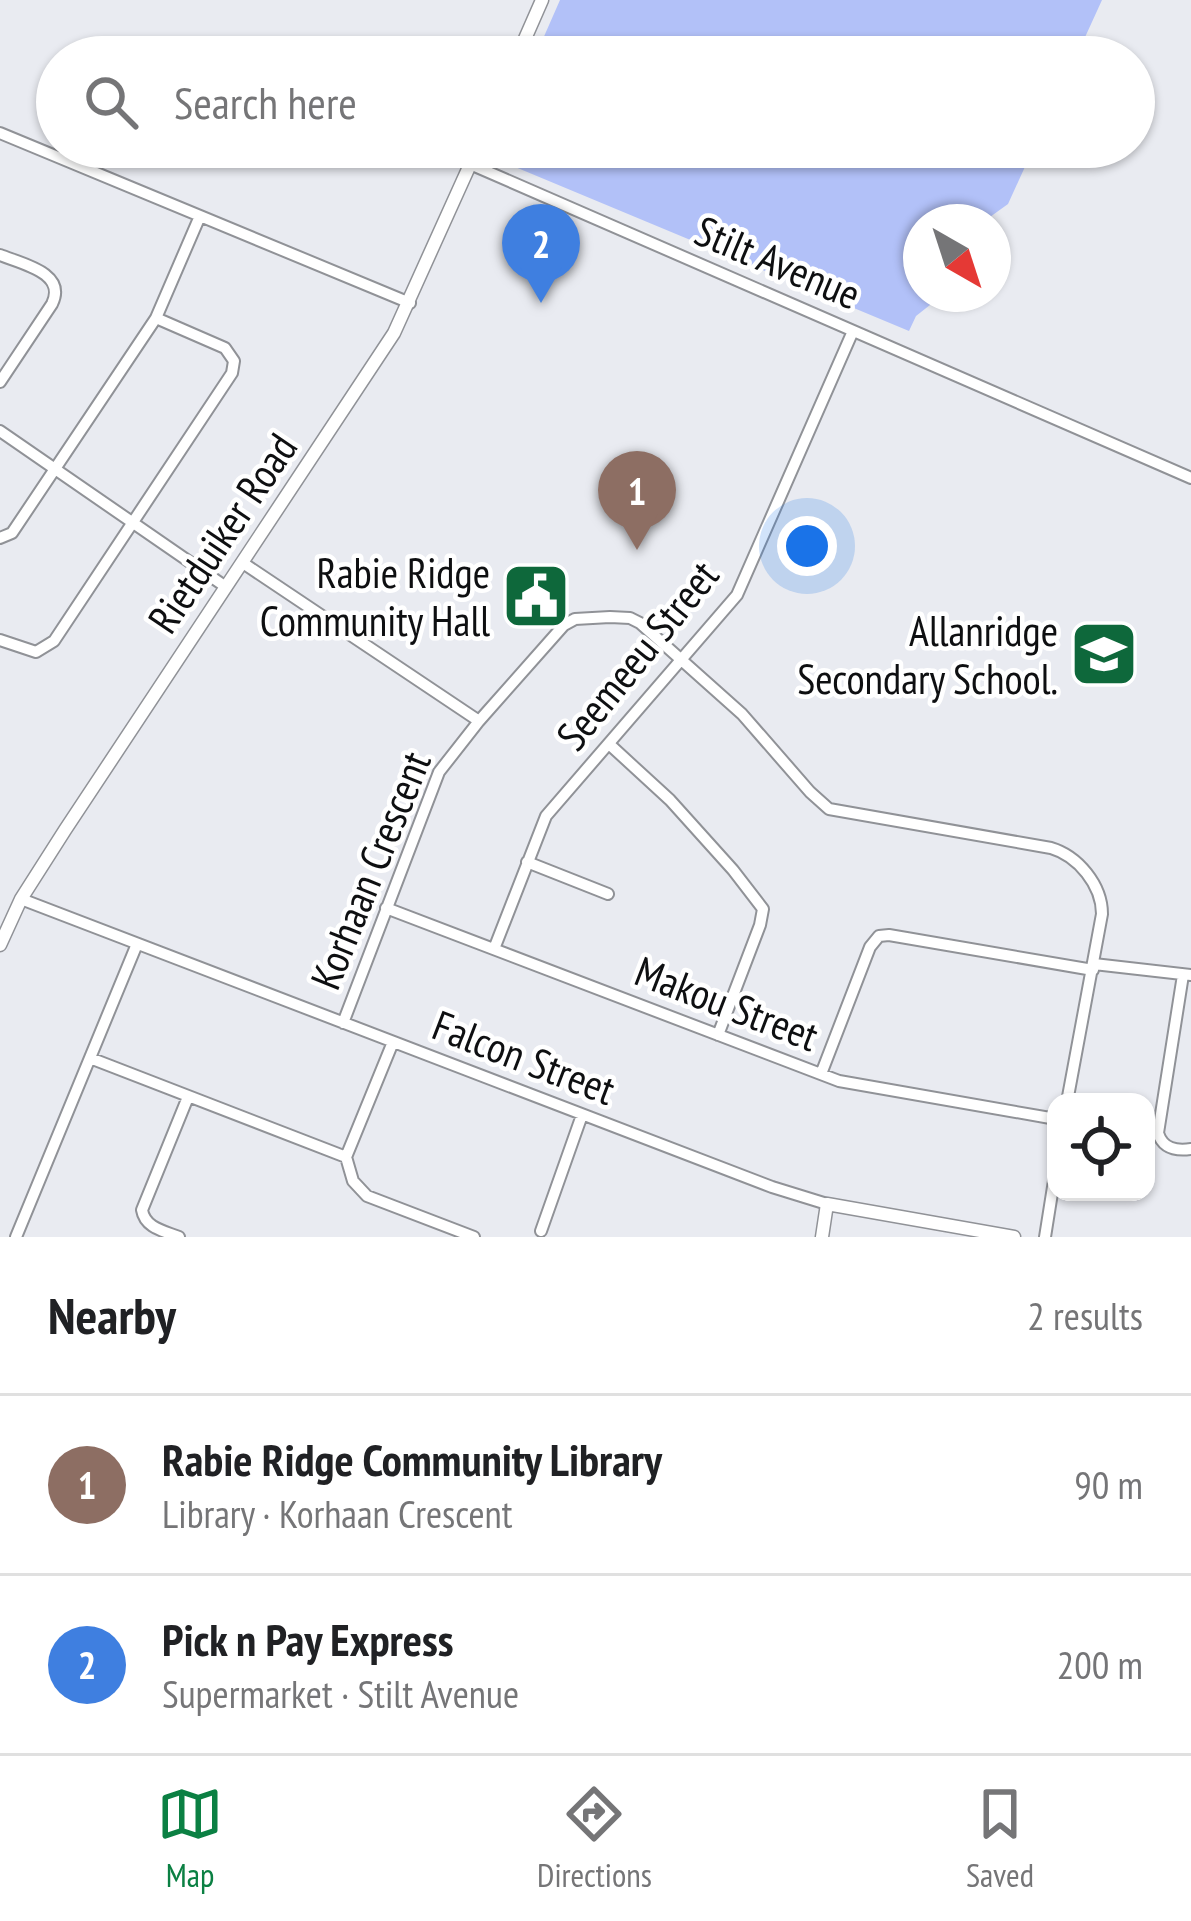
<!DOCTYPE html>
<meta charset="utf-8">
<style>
body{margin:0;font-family:"PT Sans Narrow",sans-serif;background:#f6f6f6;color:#202124}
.controls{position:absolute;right:36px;bottom:36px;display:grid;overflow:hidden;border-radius:24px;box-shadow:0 3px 9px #0004}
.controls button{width:108px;height:108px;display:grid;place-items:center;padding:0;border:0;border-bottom:3px solid #e0e0e0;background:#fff;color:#202124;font:60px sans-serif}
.compass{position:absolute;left:903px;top:204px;width:108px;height:108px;border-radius:50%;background:#fff;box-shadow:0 3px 9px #0004;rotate:141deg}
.you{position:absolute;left:807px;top:546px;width:42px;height:42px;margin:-30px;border:9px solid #fff;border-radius:50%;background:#1a73e8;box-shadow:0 0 0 18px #1a73e833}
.badge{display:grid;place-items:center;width:78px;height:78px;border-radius:50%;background:#0b8043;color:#fff;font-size:39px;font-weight:700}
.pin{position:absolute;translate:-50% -99px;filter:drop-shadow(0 3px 6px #0008)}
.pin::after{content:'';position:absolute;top:63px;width:42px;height:36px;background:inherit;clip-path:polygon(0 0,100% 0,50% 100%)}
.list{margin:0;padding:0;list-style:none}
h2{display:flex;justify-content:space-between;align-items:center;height:156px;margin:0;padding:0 48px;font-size:51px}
h2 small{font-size:39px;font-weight:400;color:#757577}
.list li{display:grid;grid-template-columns:78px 1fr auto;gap:36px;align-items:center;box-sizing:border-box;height:180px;padding:0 48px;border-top:3px solid #e0e0e0}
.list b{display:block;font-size:45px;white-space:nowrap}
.list p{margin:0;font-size:39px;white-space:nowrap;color:#757577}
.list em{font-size:39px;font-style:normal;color:#757577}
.icon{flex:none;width:66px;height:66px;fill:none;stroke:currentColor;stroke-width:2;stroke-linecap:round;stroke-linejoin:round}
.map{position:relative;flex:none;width:1191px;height:1237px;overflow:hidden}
.search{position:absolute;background:#fff;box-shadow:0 3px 9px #0004;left:36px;right:36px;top:36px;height:132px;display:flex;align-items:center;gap:30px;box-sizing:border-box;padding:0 42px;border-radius:66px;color:#757577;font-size:45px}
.sheet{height:516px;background:#fff}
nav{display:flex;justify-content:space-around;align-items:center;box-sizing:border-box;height:168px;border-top:3px solid #e0e0e0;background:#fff;font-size:33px;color:#757577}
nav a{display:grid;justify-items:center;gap:6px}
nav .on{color:#0b8043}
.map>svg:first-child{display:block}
.green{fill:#b2c1f8}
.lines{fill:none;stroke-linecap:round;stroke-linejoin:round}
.minor-casing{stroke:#909297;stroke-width:14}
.tertiary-casing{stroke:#909297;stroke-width:15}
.minor{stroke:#fff;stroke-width:10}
.tertiary{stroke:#fff;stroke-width:12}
.labels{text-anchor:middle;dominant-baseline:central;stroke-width:9;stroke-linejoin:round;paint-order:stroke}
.street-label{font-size:42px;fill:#0e0f11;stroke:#fff}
.poi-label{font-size:42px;fill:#0e0f11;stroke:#fff;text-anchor:end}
</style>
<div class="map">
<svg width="1191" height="1237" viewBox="0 0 1191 1237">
<rect width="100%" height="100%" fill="#e9ebf1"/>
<path class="green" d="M560 0H1102L1076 57H535Z
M497 147H1034L1008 204 983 222H921V294H944L916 316 909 331 503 162Z"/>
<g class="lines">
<g class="minor-casing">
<path id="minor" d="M0 133 410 303
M470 164 1191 478
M0 255C23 264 67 273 52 304L0 382
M0 431 226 587
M0 538 12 533 156 318 200 216
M243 563 479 721
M0 640 36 652 54 641 232 373 234 361 225 348 156 318
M609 744 670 800 733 870 763 909 760 925 718 1035
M527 862 608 894
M21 899 772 1187 827 1204
M386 908 839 1081 1056 1119
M494 949 546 816 737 595 853 331
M1094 964 1191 975
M1183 975 1158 1133C1163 1149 1176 1151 1191 1149
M343 1023 439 772 479 721 564 625 575 619 610 617 630 618 640 623 742 714 810 792 829 809 1051 848C1078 856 1102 885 1102 914L1067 1102
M90 1058 346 1157
M821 1074 870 947 879 936 889 935 1093 970
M346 1157 353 1181 367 1196 474 1237
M346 1157 393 1042
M541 1231 582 1115
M16 1237 137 944
M179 1237C164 1231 145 1228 142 1210L188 1097
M1045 1237 1056 1168"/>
</g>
<g class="tertiary-casing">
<path id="tertiary" d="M517 57 542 0
M0 945 21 899 65 830 394 333 478 147
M822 1237 827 1204 1014 1237"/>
</g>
<use href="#minor" class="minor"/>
<use href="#tertiary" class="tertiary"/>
</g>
<defs>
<g id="civic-square" transform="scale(3.45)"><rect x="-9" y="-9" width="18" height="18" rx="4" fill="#0e683b" stroke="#fff"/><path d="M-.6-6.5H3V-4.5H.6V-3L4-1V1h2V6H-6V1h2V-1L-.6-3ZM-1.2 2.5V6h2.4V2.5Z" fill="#fff"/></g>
<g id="school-square" transform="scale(3.45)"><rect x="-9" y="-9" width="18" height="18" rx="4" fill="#0e683b" stroke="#fff"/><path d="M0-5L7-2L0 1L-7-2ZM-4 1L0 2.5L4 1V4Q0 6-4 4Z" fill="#fff"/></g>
</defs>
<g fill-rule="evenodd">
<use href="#civic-square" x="536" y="596"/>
<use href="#school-square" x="1104" y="654"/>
</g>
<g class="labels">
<g class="street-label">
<text transform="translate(778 262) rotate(23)">Stilt Avenue</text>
<text transform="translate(222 533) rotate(-56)">Rietduiker Road</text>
<text transform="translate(637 655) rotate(-51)">Seemeeu Street</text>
<text transform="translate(370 870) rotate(-68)">Korhaan Crescent</text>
<text transform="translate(727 1003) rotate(21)">Makou Street</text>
<text transform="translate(524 1057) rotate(21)">Falcon Street</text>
</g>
<g class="poi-label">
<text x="490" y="572">Rabie Ridge<tspan x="490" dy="48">Community Hall</tspan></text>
<text x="1058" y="630">Allanridge<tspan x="1058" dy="48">Secondary School.</tspan></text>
</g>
</g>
</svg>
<div class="controls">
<button><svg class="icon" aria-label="locate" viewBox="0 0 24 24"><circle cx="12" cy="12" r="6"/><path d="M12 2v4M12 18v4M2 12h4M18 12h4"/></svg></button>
</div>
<svg class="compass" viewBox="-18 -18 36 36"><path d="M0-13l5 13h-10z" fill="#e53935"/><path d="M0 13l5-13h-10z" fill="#757577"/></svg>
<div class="you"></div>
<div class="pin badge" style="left:637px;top:550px;background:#8d6e63">1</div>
<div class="pin badge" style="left:541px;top:303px;background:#3f7fe0">2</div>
<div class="search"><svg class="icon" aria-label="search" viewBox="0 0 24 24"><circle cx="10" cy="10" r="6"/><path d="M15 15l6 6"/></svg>Search here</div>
</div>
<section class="sheet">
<h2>Nearby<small>2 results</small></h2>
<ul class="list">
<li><span class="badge" style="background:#8d6e63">1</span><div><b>Rabie Ridge Community Library</b><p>Library · Korhaan Crescent</p></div><em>90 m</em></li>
<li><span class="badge" style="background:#3f7fe0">2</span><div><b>Pick n Pay Express</b><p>Supermarket · Stilt Avenue</p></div><em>200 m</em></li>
</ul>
</section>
<nav>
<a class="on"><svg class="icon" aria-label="map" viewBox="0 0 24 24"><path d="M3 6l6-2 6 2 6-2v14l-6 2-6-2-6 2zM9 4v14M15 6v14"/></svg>Map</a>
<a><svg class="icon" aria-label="directions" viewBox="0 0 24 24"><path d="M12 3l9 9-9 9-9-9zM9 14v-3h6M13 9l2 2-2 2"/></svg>Directions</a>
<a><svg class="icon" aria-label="saved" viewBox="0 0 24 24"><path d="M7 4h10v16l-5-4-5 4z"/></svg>Saved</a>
</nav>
